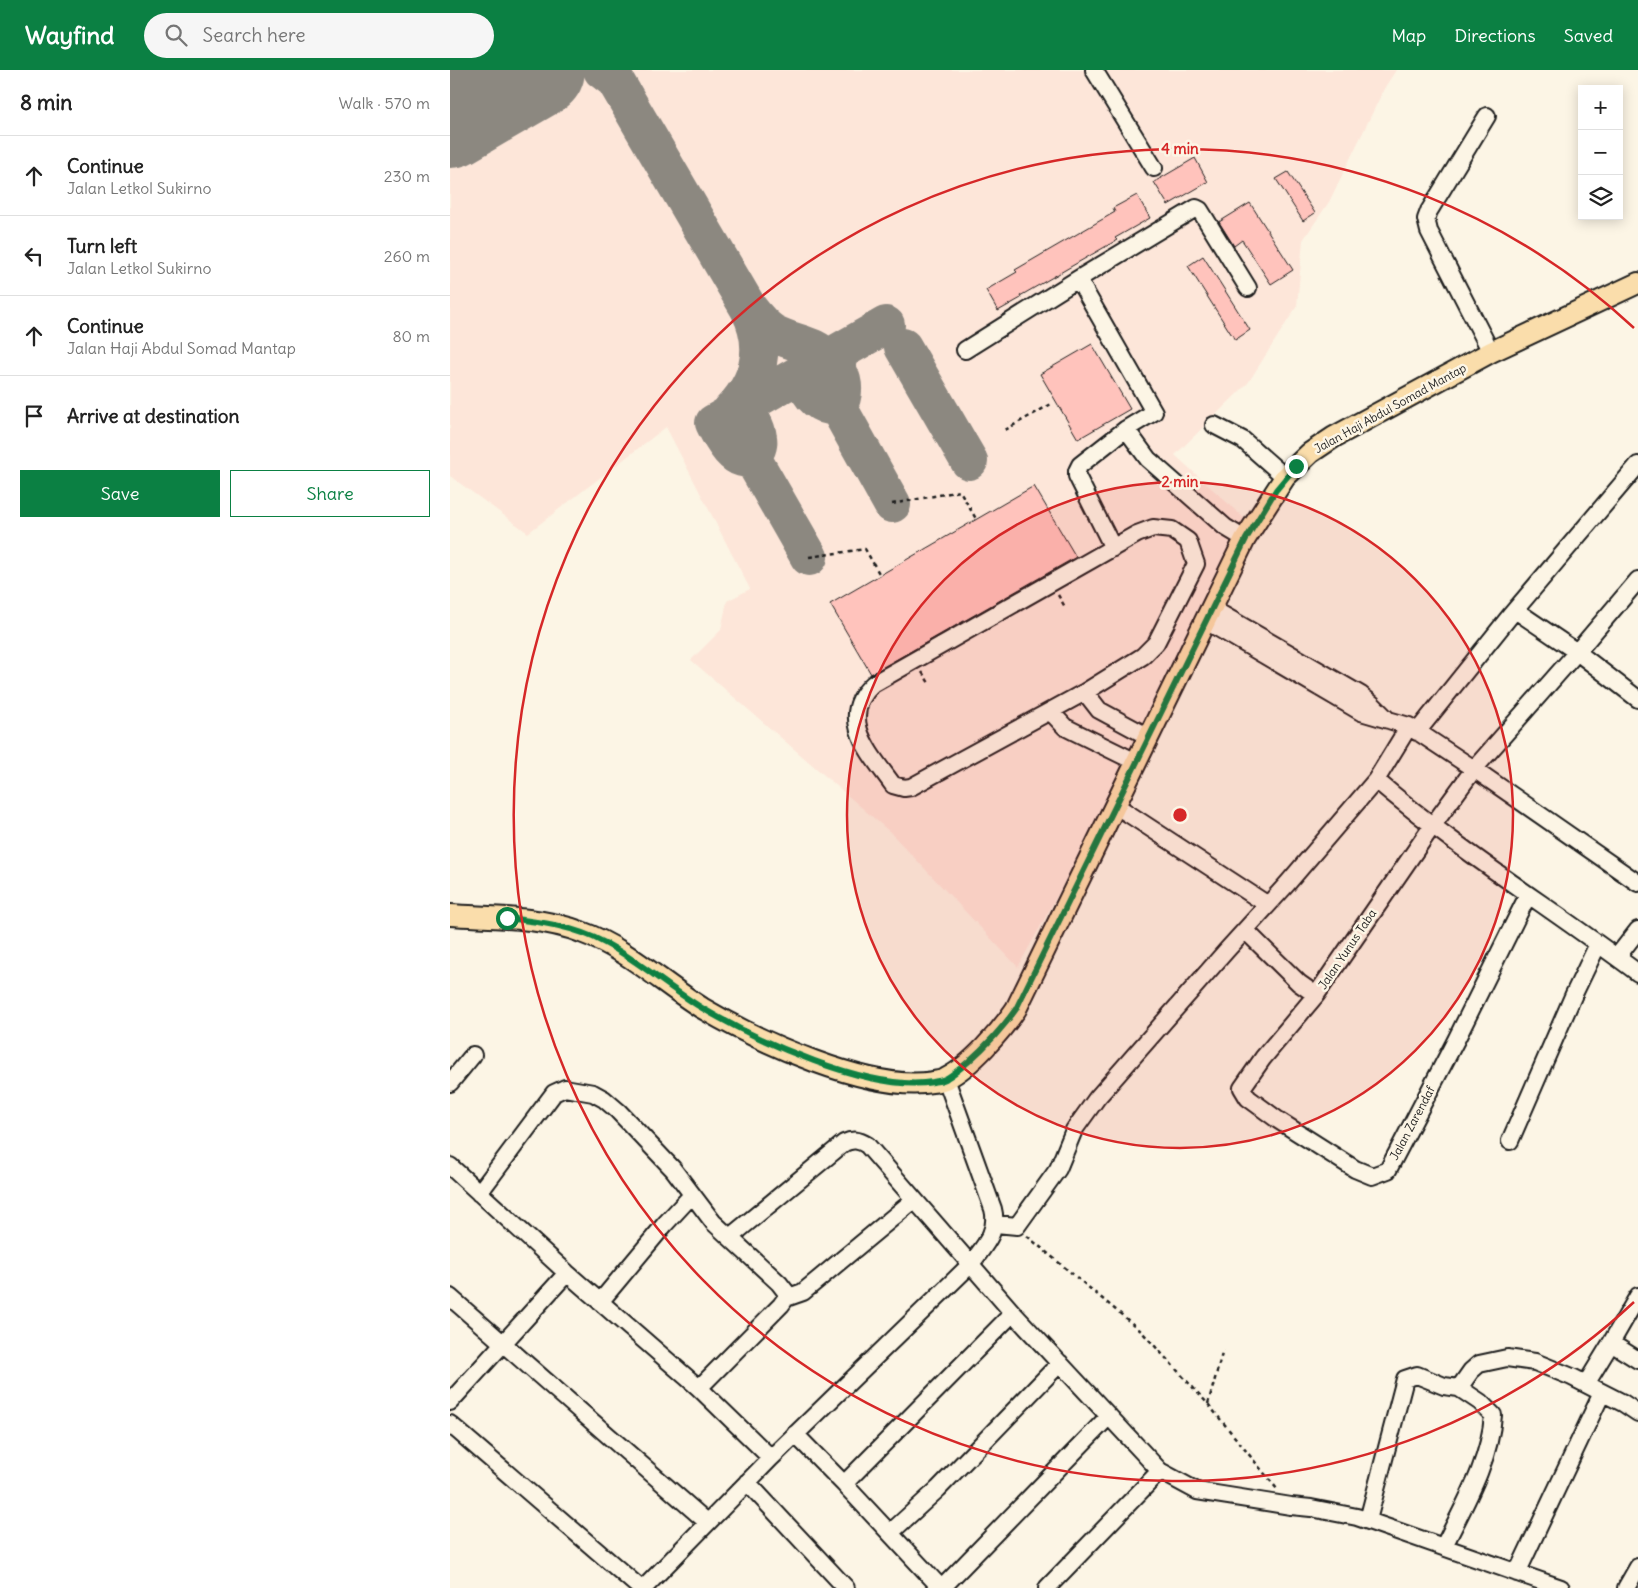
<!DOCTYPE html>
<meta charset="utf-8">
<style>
body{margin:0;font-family:Delius,sans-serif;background:#f6f6f6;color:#222}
.controls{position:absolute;right:15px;top:15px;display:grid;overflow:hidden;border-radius:0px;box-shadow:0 2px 12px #0003}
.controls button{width:45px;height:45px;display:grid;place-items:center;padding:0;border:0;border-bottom:1px solid #e0e0e0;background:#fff;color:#222;font:25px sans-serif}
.stop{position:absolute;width:15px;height:15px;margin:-11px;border:4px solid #0b8043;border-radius:50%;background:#fff}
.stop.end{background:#0b8043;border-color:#fff;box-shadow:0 1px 5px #0008}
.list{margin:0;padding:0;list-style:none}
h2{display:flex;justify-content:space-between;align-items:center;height:65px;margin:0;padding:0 20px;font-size:21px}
h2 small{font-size:16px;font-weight:400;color:#767676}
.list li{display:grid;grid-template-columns:32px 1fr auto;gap:15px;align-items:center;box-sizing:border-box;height:80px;padding:0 20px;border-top:1px solid #e0e0e0}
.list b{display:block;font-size:19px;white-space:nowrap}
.list p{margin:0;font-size:16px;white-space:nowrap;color:#767676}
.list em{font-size:16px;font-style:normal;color:#767676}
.actions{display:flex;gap:10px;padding:15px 20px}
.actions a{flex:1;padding:11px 0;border:1px solid #0b8043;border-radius:0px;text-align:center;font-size:18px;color:#0b8043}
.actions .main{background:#0b8043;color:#fff}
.icon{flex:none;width:28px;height:28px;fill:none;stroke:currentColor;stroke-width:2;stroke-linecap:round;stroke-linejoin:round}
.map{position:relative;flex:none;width:1188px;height:1518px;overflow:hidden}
header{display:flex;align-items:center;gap:30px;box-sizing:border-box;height:70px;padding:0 25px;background:#0b8043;color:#fff}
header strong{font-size:24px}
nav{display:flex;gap:28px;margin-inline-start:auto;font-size:18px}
.search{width:350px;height:45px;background:#f6f6f6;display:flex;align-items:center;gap:12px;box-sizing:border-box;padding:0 18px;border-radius:28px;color:#767676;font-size:19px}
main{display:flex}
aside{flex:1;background:#fff}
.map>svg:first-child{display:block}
.built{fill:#fde6d9}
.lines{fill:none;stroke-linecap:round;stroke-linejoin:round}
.taxiway{stroke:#8c8880;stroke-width:38}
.runway{stroke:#8c8880;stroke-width:94}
.building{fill:#ffc3bc;stroke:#1c1c1c}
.minor-casing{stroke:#1c1c1c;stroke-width:20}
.major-casing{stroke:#1c1c1c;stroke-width:24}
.path{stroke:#1c1c1c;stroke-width:2.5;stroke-dasharray:4 4;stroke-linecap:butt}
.minor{stroke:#fcf5e5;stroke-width:16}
.major{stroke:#faddab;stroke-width:20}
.route{stroke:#0b8043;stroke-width:6}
.ring{fill:none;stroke:#d62828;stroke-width:2.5}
.labels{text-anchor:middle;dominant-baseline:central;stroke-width:5;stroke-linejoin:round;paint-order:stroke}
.street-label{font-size:12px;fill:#1c1c1c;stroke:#fcf5e5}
.centre{fill:#d62828;stroke:#fcf5e5;stroke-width:2.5}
.ring-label{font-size:15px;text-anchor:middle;font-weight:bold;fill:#d62828;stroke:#fcf5e5;stroke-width:5;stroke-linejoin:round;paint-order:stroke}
</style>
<header>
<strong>Wayfind</strong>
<div class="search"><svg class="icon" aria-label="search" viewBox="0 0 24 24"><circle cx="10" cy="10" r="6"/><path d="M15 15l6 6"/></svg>Search here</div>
<nav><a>Map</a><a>Directions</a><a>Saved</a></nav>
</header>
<main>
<aside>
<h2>8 min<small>Walk · 570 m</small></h2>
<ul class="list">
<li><svg class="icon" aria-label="ahead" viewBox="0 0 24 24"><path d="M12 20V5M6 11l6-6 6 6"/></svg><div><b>Continue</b><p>Jalan Letkol Sukirno</p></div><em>230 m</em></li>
<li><svg class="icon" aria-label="left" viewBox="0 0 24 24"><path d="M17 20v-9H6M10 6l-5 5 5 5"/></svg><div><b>Turn left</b><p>Jalan Letkol Sukirno</p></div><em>260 m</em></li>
<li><svg class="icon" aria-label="ahead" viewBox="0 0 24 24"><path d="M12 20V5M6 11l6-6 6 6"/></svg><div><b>Continue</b><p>Jalan Haji Abdul Somad Mantap</p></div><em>80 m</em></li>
<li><svg class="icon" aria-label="arrive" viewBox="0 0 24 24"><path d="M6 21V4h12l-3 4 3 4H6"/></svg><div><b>Arrive at destination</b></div></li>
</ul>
<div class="actions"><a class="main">Save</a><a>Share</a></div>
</aside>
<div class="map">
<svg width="1188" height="1518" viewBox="0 0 1188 1518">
<rect width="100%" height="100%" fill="#fcf5e5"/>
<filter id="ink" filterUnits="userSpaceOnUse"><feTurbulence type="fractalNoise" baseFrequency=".02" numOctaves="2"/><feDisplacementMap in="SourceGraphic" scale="10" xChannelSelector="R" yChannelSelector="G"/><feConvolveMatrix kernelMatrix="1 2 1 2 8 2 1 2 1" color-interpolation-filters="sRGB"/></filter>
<g filter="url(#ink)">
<path class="built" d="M0 0H946L935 17 879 132 853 170 847 236 798 313 725 385 796 450 700 637 653 742 568 897 440 762 241 590 271 560 277 531 300 519 216 357 78 463 0 406Z"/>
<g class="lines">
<path class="taxiway" d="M152 0 165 10 299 239C306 248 313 257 323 263 336 270 350 272 363 278 385 289 402 313 388 337 366 337 357 321 351 303
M453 277 519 391
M292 337C299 346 307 356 308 368 309 373 308 379 304 383 288 402 269 364 264 353L436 255
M388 337 442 434
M281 341C310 311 318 276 299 239
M301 386 359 487"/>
<path class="runway" d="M0 51 88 0"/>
</g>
<path class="building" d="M745 88 758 112 718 135 704 112Z
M838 102 865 143 853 151 826 109Z
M687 125 700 148 665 168 667 170 570 226 571 228 548 241 536 220 567 202 565 200 665 142 663 138Z
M800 133 843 200 821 214 792 170 784 176 769 152Z
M753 186 800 260 785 270 738 196Z
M642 274 680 339 628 369 590 304Z
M584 416 626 487 421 604 380 534Z"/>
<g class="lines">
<g class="minor-casing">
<path id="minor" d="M644 0 704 98
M1037 46 979 141 976 149 979 161 1041 282
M628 209 704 342 676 359 630 395 627 401V406L663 478
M515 280 628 209 746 138 750 140 798 218
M764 355 793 370 835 407
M676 359 698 389 775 457 795 469
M703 458 722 460 738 471 746 494 706 573 693 586 635 622 461 717 454 718 443 715C421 684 386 648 423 614L687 464Z
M761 538 911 625 922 634 938 650
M1065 540 1127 582 1188 510
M756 551 911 642 959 656 1024 699 1188 813
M635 622 649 640 699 667
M600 641 615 657 623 661 686 692
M959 656 926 710C1008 780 1101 838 1188 903
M967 662 1060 546 1188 395
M665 735 818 835
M795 860 849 913 866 925 983 755 1024 699 1127 582 1188 629
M1167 887 1188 860
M866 925 813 988 792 1018 798 1028 828 1050 905 1099 922 1106 938 1100 1006 970 1078 825
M0 1013 23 985
M1060 1071 1124 924 1148 874
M0 1096 117 1203 249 1318 321 1388
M29 1123 104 1023 115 1018 143 1023 154 1029 168 1041 223 1099 263 1152 329 1213 336 1222V1228L331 1235 249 1318
M546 1154 567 1156 608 1099 624 1060 647 1028 776 881 837 814 926 710
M280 1167 394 1073C403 1069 409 1070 417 1075L563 1243 710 1401 747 1421 841 1436 861 1438 907 1447 1111 1518
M1188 1226 1161 1273 1188 1290
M0 1227 257 1452
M336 1228 353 1222 464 1130
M150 1232 215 1154 242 1125
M1136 1314 1161 1273
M1009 1318 1021 1301 1029 1294 1057 1288 1085 1292 1122 1307 1173 1333 1188 1343
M0 1332 117 1203
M0 1354 190 1518
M345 1364 394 1414 491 1518
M297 1412 396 1518
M394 1414 563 1243
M918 1450 955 1309 967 1305 994 1316 1009 1318 1030 1332 1043 1345C1040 1392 1014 1435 994 1476
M440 1463 488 1419 610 1293
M1067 1503 1152 1323
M194 1518 321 1388 521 1194C533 1177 549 1162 543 1139L496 1009
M492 1518 659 1346
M597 1518 710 1401
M1176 1518 1188 1497"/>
</g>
<g class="major-casing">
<path id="major" d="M0 845C43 848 89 846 131 862 176 878 212 913 252 938 306 970 420 1023 483 1012 487 1011 493 1011 497 1008 521 996 551 961 566 939L795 469 835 407 860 383 884 367 1041 282 1188 213"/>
</g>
<path class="path" d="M555 360 603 333
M442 434 510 421 526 449
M359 487 415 479 430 505
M608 525 615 537
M472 602 479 613
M577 1166 691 1261 758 1334 827 1419
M758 1334 773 1280"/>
<use href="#minor" class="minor"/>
<use href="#major" class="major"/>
</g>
</g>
<g class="lines" filter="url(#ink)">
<path class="route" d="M57 848C91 852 124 856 155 873 189 891 219 918 252 938 306 970 421 1023 483 1012 487 1011 493 1011 497 1008 504 1004 512 997 518 992 536 976 552 959 566 939L796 469 826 420 846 396"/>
</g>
<circle cx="730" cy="745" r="333" fill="#d62828" fill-opacity=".12"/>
<g class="ring">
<circle cx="730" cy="745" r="333"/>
<path d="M1184 1232A666 666 0 1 1 1184 258"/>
</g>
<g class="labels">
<g class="street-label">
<text transform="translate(940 338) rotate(-29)">Jalan Haji Abdul Somad Mantap</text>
<text transform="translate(897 879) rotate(-56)">Jalan Yunus Taba</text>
<text transform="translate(962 1053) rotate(-62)">Jalan Zarendaf</text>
</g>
</g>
<circle cx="730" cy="745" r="8" class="centre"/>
<g class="ring-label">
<text x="730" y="84">4 min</text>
<text x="730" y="417">2 min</text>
</g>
</svg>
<div class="controls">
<button>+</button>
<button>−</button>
<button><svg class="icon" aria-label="layers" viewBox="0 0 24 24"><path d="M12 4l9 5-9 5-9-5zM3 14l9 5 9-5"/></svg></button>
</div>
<div class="stop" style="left:57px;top:848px"></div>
<div class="stop end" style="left:846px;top:396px"></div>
</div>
</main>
